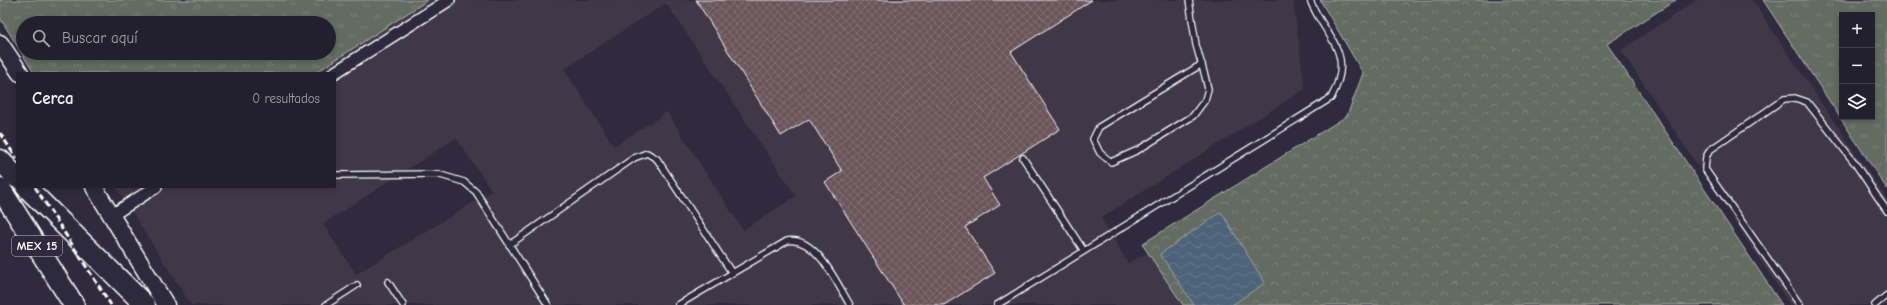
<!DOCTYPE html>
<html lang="es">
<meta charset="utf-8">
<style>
body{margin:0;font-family:"Comic Neue",sans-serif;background:#2f2d3a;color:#f1f3f6}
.controls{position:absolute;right:12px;top:12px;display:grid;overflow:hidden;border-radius:0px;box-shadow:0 2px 6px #0003}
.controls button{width:36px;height:36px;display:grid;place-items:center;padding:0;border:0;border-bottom:1px solid #403e4a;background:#23202e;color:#f1f3f6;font:20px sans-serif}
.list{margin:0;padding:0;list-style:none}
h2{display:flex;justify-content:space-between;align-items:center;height:52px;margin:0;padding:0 16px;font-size:17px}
h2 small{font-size:13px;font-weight:400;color:#a3a3aa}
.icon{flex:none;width:22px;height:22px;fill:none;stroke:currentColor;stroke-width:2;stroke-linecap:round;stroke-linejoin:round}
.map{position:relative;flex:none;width:1887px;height:305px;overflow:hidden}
.search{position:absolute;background:#23202e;box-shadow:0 2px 6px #0003;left:16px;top:16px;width:320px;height:44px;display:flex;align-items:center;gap:10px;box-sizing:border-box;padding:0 14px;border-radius:22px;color:#a3a3aa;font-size:15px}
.panel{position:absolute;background:#23202e;box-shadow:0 2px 6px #0003;left:16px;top:72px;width:320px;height:116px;border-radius:0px}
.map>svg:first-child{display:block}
.built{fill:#413746;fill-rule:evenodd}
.grass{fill:url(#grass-tufts);stroke:#b2b6b0;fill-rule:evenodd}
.park{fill:url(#park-crowns);stroke:#b2b6b0}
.water{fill:url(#water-waves);stroke:#94a1ae}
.building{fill:url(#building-cross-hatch);stroke:#fff}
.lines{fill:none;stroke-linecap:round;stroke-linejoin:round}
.lane-casing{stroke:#fff;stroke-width:8}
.street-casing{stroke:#fff;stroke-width:14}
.secondary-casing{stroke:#fff;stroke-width:19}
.highway-casing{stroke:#fff;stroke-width:23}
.lane{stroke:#2f2a3d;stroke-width:5.5}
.street{stroke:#2f2a3d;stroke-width:11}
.secondary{stroke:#2f2a3d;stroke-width:16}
.highway{stroke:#2f2a3d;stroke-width:20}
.rail{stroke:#fff;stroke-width:3;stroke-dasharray:6 3;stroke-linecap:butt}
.labels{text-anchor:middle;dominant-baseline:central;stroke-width:3;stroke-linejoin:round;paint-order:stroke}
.shield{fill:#2f2a3d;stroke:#c1bfc5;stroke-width:1}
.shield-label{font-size:12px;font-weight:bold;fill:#fff}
</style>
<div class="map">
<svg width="1887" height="305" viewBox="0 0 1887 305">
<defs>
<pattern id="grass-tufts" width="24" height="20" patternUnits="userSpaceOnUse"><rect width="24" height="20" fill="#646c60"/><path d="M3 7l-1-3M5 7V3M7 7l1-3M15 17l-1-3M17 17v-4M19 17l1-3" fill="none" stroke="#7b8278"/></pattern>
<pattern id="park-crowns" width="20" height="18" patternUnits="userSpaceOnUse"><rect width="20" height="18" fill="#646c60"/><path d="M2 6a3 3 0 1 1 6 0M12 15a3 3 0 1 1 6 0" fill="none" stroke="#7b8278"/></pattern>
<pattern id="water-waves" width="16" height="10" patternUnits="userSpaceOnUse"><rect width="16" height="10" fill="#4d6378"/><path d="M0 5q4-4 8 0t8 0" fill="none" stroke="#687a8c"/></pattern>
<pattern id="building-cross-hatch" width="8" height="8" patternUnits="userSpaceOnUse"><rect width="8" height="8" fill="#6b555a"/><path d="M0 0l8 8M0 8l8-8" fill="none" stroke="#816e73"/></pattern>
</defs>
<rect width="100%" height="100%" fill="#2f2a3d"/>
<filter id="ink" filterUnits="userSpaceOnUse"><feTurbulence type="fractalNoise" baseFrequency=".025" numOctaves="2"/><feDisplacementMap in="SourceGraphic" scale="8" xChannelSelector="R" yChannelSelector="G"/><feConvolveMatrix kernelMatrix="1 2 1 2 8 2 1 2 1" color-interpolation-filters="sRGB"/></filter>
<g filter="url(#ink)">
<path class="built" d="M0 0H1293L1305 89 1101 218 1128 263 1157 248 1192 305H191L116 187H335V73H43L329 53V23H23ZM666 3 796 196 743 230 667 112 614 146 564 69ZM456 138 492 191 356 274 323 224Z
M1697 0H1752L1887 200V305H1790L1621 50Z"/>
<path class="grass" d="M0 0H428L315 73H34L0 18ZM23 23H329V53H23Z
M1763 0H1887V189ZM1842 15H1872V117H1842Z"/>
<path class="park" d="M1320 0H1676L1607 44 1782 305H1183L1142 244 1347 116 1363 73Z"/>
<path class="water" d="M1221 212 1265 283 1232 305H1194L1160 254Z"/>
<path class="building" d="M696 0H1092L1011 52 1060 129 983 178 1000 205 965 227 995 273 944 305H904L825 182 842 171 809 119 781 136Z"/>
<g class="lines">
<g class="lane-casing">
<path id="lane" d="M1189 0 1196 45 1205 76 1208 89 1205 100 1193 116 1138 150 1111 162 1100 153 1093 139 1099 127 1202 64
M1023 158 1084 251
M335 175 437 174 464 182 476 192 548 305
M509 245 634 158 647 153 657 159 732 273
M388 282 403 305
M326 305 357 285
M678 305 787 241C816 235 837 284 850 305
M997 305 1331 98C1356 51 1326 40 1310 0
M1800 305 1705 169 1706 157 1710 150 1784 99 1795 98 1807 102 1854 162 1887 211
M1875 305 1887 295"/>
</g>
<g class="street-casing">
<path id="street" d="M334 73 449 0
M112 215 156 187"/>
</g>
<g class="secondary-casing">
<path id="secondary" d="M0 43 20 73
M94 187 166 305"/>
</g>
<g class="highway-casing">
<path id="highway" d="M0 160 17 178
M26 187 145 305
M0 188 74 305"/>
</g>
<use href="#lane" class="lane"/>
<use href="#street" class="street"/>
<use href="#secondary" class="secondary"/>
<use href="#highway" class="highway"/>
<path class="rail" d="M0 133 17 159
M35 187 111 305"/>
</g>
</g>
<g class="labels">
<rect class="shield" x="12" y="236" width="50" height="20" rx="3"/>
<g class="shield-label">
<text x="37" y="246">MEX 15</text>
</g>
</g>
</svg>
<div class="controls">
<button>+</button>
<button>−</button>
<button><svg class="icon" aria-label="layers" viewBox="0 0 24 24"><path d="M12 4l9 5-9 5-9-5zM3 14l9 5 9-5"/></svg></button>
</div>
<div class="search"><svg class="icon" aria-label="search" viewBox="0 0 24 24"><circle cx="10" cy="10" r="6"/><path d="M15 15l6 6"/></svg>Buscar aquí</div>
<section class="panel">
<h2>Cerca<small>0 resultados</small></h2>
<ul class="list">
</ul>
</section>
</div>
